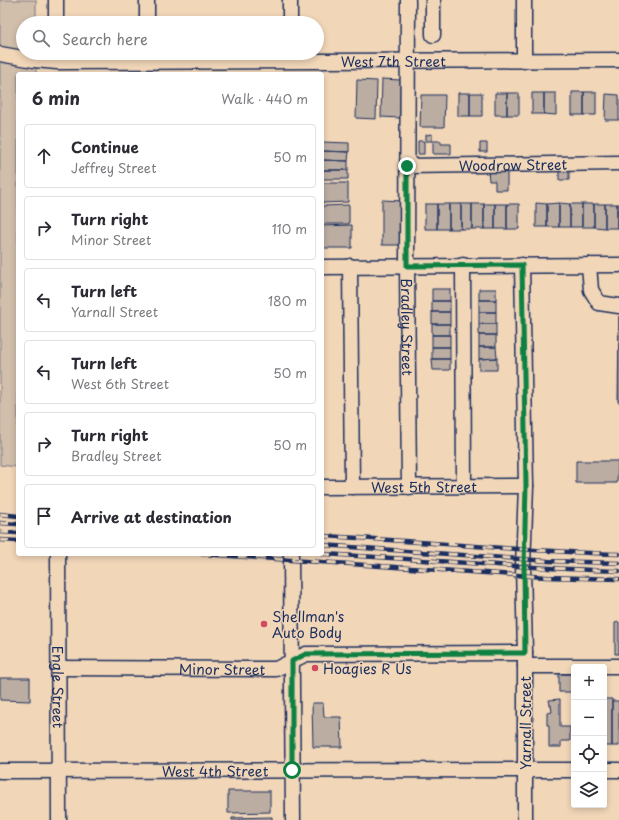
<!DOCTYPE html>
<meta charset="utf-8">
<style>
body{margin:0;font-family:"Playpen Sans",sans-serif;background:#f2f2f3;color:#2b2b33}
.controls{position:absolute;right:12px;bottom:12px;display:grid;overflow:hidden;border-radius:4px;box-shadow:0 2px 6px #0003}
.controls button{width:36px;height:36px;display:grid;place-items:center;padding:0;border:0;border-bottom:1px solid #e1e1e2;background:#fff;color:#2b2b33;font:20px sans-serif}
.stop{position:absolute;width:12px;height:12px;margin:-9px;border:3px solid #0b8043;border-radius:50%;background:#fff}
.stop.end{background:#0b8043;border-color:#fff;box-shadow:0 1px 4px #0008}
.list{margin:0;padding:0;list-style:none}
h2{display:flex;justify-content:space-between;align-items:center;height:52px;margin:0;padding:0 16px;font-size:17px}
h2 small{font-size:13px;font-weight:400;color:#7c7c81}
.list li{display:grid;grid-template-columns:26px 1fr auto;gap:12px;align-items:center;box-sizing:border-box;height:64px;margin:0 8px 8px;padding:0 8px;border:1px solid #e1e1e2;border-radius:4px}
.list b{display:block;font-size:15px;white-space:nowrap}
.list p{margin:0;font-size:13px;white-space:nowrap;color:#7c7c81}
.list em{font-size:13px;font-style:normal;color:#7c7c81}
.icon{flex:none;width:22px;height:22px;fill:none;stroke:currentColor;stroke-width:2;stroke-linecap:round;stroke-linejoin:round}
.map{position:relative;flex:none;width:619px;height:820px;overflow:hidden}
.search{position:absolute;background:#fff;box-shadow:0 2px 6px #0003;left:16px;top:16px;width:308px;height:44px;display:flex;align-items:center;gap:10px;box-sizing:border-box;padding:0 14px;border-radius:22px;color:#7c7c81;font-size:15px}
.panel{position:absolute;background:#fff;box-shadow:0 2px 6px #0003;left:16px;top:72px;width:308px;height:484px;border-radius:4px}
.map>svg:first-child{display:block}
.green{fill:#d1beab;stroke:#767684}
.building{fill:#bcada2;stroke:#1b2f5e}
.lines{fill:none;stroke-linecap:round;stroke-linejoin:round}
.minor-casing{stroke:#1b2f5e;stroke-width:17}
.minor{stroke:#f1d6b8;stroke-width:14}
.rail-casing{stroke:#1b2f5e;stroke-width:4.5}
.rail{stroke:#f1d6b8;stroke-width:3;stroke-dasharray:9;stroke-linecap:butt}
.route{stroke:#0b8043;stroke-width:5}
.poi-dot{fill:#d1495b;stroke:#f1d6b8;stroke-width:1.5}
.labels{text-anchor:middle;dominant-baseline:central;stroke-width:3;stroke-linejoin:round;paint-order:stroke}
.street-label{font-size:14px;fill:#1b2f5e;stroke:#f1d6b8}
.poi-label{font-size:14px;fill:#1b2f5e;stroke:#f1d6b8;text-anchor:start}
</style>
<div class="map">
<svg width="619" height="820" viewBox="0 0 619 820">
<rect width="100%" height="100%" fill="#f1d6b8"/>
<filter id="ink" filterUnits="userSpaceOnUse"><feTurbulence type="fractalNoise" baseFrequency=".025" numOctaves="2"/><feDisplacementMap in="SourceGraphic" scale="8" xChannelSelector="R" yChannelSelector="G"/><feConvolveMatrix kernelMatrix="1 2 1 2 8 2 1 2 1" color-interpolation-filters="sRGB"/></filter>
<g filter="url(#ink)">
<path class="green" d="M0 0H36V23H23V53H36V74H18V467L0 465Z"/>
<path class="building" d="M382 79 401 80 400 118 381 117Z
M357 80 377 81 376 119 356 118Z
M572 92H584V115H572Z
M584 92H596V115H584Z
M458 93H470V116H458Z
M470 93H482V116H470Z
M495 93H507V115H495Z
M507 93H519V115H507Z
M532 93H544V114H532Z
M544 93H556V115L544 114Z
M606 94 619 95V120H605Z
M421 95H445L444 127H420Z
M432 134V141H426V135Z
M418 141H424V154H418Z
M433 141H441V144H451V154H433Z
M322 142 349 143V152L322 151Z
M480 143H487V152H480Z
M322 151 349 152 348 161 322 160Z
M322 160 348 161V170H322Z
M507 168V190H495V181H489L488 169Z
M322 170H348V179H322Z
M559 170H569V180H559Z
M322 183H348V202L322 203Z
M382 200 402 201V245H382Z
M536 203 547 204V227H536Z
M559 203V227H547V204Z
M559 203 570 204V227H559Z
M425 204H437V229H425Z
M437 204H449V229H437Z
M449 204H461V229H449Z
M461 204H472V229H461Z
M472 204H484V229H472Z
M484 204H495V229H484Z
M495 204H507V229H495Z
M507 204H519V229H507Z
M570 204H582V227H570Z
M582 204H594V227H582Z
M594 204H605V228L594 227Z
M605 204H617V228H605Z
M617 204H619V228H617Z
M349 205V224H322V206Z
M352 225V248H322V226Z
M432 289H450V301H432Z
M479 289H496V300H479Z
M479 300H496V312H479Z
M432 301H450V312H432Z
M432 312H450V324H432Z
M479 312H496V324H479Z
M619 316V402H618Z
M432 324H450V335H432Z
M479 324H496V335H479Z
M432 335H450V347H432Z
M479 335H496V347H479Z
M432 347H450V359H432Z
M479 347H496L497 358 479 359Z
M497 358V370H479V359Z
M432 359H450V370H433Z
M576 461H618L617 483H576Z
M619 622V654H615V623Z
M559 674H572V692H559Z
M0 678H30V701L0 700Z
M560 699V727H570V741H561V747H549V725H547V713L552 712 551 705H550L549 700Z
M604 699H612V746H604Z
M612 701H619V746H612Z
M312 703H323L324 717H341L342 747H313Z
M228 791H270V812L228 813Z
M272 817V820H232V818Z"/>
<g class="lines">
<g class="minor-casing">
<g id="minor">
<path d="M56 0V23"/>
<path id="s1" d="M408 0 407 266 409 487"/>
<path d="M433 0V35"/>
<path d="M524 0V61"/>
<path d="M147 23V0"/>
<path d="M290 23V0"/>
<path id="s2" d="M0 54 34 60 57 62 619 60"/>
<path id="s3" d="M407 166 619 163"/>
<path d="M463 265 464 486"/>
<path d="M522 265 526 486 523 566 525 653V820"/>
<path d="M589 265 591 290 599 303 619 306"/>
<path d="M350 266 352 487"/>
<path d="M322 267 619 265"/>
<path id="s4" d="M322 487 526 486"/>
<path id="s5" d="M58 554 59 820"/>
<path d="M291 554 293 820"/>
<path d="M525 666H619"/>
<path id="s6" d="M59 668 276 669 306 654 525 653"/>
<path d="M604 770H619"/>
<path id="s7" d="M0 771 574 770"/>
</g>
</g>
<use href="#minor" class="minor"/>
<g class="rail-casing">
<path id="rail" d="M0 514 18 516
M0 523 18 524
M0 532 18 533
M322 536C421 541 520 551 619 554
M0 540 18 541
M322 545 548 561 619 563
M202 554 546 577 619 579
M322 554C421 559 520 568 619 571"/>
</g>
<use href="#rail" class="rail"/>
</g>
</g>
<g class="lines" filter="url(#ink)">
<path class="route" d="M292 770V661L306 654 525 653 524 566 526 486 522 265 407 266V166"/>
</g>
<g class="poi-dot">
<circle cx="264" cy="624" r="4"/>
<circle cx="315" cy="668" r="4"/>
</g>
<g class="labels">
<g class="street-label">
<text stroke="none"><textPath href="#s2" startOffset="394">West 7th Street</textPath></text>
<text stroke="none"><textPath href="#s3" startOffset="106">Woodrow Street</textPath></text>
<text stroke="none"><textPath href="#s1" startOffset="327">Bradley Street</textPath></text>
<text stroke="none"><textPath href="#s4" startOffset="102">West 5th Street</textPath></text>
<text stroke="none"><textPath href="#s6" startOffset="163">Minor Street</textPath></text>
<text stroke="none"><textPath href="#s5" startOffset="133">Engle Street</textPath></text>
<text transform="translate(525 723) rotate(-90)">Yarnall Street</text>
<text stroke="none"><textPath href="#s7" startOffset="215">West 4th Street</textPath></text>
</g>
<g class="poi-label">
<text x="272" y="616">Shellman's<tspan x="272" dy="16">Auto Body</tspan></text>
<text x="323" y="668">Hoagies R Us</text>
</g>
</g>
</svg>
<div class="controls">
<button>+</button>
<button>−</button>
<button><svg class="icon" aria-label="locate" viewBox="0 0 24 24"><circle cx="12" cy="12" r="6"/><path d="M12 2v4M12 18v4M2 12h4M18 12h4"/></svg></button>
<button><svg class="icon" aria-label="layers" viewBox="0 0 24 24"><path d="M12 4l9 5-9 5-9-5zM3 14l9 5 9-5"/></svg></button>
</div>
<div class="stop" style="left:292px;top:770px"></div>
<div class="stop end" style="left:407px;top:166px"></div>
<div class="search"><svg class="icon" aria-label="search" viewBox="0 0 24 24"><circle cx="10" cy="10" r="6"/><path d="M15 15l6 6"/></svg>Search here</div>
<section class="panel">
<h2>6 min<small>Walk · 440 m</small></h2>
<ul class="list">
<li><svg class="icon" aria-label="ahead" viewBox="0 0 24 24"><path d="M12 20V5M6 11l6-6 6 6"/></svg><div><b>Continue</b><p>Jeffrey Street</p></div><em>50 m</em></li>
<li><svg class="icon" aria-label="right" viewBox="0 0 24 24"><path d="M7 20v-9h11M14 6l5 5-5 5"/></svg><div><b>Turn right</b><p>Minor Street</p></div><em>110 m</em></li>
<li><svg class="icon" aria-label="left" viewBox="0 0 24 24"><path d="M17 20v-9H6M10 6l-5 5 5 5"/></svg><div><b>Turn left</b><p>Yarnall Street</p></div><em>180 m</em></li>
<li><svg class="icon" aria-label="left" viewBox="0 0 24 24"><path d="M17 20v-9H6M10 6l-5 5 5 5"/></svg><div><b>Turn left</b><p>West 6th Street</p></div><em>50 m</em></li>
<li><svg class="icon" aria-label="right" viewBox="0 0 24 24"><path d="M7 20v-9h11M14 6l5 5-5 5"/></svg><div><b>Turn right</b><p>Bradley Street</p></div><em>50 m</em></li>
<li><svg class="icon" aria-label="arrive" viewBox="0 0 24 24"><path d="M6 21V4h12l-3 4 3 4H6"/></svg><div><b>Arrive at destination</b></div></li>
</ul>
</section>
</div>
